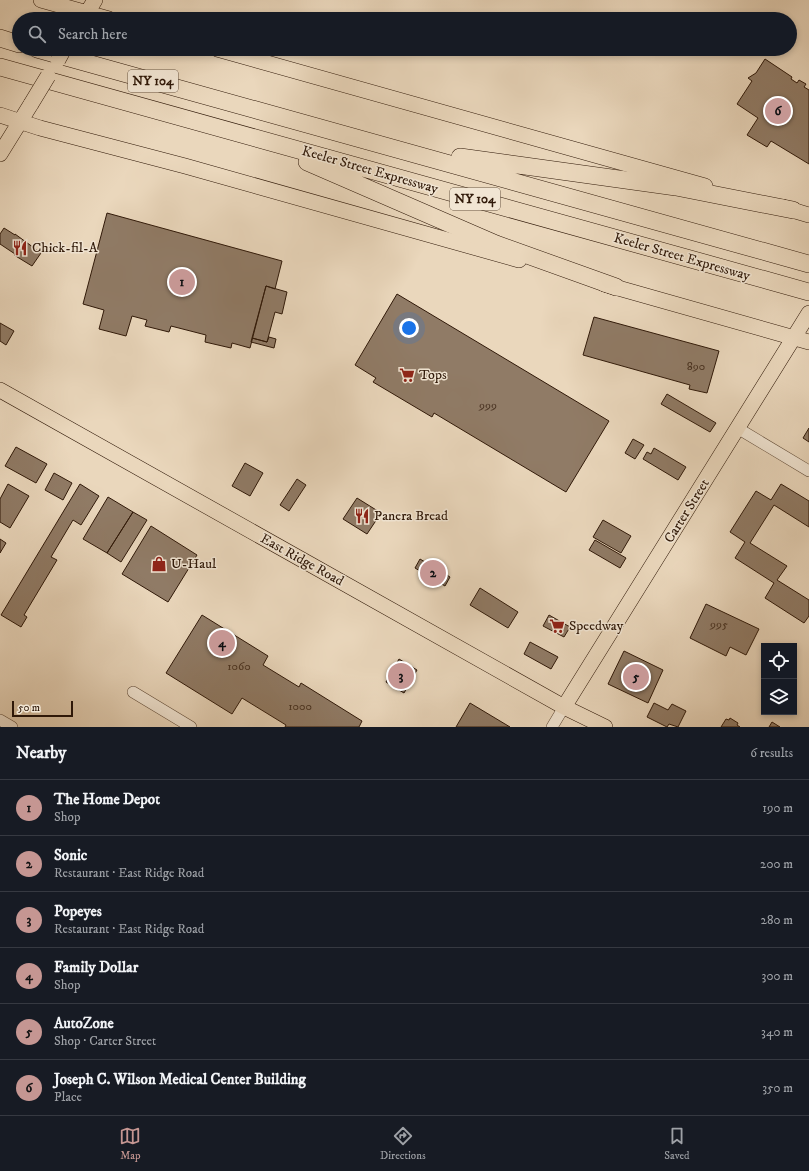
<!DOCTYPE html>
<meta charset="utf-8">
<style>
body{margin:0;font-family:"IM FELL DW Pica",serif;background:#20242c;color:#f1f3f6}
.controls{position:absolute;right:12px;bottom:12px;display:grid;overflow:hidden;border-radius:0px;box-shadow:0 2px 6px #0003}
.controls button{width:36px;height:36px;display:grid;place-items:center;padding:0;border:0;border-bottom:1px solid #363941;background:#171b24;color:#f1f3f6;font:20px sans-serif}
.scale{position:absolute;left:12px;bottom:10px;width:61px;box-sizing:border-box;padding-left:4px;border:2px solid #2f1808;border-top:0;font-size:11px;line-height:14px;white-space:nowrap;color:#2f1808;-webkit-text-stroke:3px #f1e5d3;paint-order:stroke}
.you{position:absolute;left:409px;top:328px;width:14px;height:14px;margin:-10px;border:3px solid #fff;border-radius:50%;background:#1a73e8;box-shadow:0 0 0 6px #1a73e833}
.badge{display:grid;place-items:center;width:26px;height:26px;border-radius:50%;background:#c59692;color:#111;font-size:13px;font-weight:700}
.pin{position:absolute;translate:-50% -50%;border:2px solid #fff;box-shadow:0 1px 4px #0006}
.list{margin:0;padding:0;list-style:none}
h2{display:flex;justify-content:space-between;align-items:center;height:52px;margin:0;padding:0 16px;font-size:17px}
h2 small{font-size:13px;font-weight:400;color:#9ea1a6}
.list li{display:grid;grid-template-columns:26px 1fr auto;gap:12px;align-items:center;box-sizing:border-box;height:56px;padding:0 16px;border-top:1px solid #363941}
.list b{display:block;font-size:15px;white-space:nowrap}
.list p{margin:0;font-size:13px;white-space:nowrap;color:#9ea1a6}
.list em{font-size:13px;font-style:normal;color:#9ea1a6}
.icon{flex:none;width:22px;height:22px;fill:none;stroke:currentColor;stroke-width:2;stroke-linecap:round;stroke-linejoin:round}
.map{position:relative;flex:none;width:809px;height:727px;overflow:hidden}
.search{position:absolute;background:#171b24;box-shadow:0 2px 6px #0003;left:12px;right:12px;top:12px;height:44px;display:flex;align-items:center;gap:10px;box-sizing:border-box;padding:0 14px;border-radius:22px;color:#9ea1a6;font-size:15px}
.sheet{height:388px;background:#171b24}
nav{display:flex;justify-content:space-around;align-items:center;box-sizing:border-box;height:56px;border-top:1px solid #363941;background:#171b24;font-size:11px;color:#9ea1a6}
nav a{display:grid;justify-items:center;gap:2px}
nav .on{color:#c59692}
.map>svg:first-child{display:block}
.building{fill:#907b66;stroke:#2f1808}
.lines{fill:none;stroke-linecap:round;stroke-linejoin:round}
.minor-casing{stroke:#5e4835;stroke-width:12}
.major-casing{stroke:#2f1808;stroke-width:16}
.highway-casing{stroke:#2f1808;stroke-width:18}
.minor{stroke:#f1e5d3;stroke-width:11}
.major{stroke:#ead7bc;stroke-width:15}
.highway{stroke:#ead7bc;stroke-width:17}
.major-bridge-casing{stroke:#2f1808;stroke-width:16;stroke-linecap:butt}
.major-bridge{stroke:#ead7bc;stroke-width:15}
.labels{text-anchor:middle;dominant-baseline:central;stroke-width:3;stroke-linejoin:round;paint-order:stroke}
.number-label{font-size:12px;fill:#473120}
.shield{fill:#f1e5d3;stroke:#695645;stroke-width:1}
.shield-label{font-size:13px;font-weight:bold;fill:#2f1808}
.street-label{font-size:14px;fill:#2f1808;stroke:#f1e5d3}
.poi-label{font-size:14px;fill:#2f1808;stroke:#f1e5d3;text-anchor:start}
</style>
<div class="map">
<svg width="809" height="727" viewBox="0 0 809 727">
<rect width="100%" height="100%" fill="#ead7bc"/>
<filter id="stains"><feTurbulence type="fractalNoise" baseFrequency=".005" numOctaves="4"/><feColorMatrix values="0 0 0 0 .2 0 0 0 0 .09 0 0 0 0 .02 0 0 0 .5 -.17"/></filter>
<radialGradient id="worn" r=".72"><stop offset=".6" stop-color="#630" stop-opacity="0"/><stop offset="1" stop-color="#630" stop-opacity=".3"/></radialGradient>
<path class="building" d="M765 59 792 77 791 79 797 83 799 80 806 84 804 87 809 90V164L771 141 767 147 747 135 758 118 737 104 752 81 748 78 756 73Z
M107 213 282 261 275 289 266 286 250 348 232 343 231 348 205 342 206 335 171 326 169 332 145 326 147 320 132 316 126 336 99 329 104 310 83 304Z
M4 228 15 235V234L41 253 32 266 14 255 15 254 0 244V234Z
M266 286 287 292 282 314 275 312 267 342 252 338Z
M397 294 609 421 566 492 434 413 432 417 373 382 376 378 355 365Z
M594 317 719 351 707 393 689 389 690 385 583 355Z
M0 323 14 331 6 345 0 341Z
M269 337 276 339 274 348 251 342 252 338 267 342Z
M667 394 716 423 710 432 661 404Z
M809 428V442L803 438Z
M633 439 644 445 635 459 625 453Z
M16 447 47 464 36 483 5 466Z
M654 448 686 467 678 480 643 459 647 452 651 454Z
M245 463 263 473 250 496 232 486Z
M54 473 72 483 63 500 45 490Z
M297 479 306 485 289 511 280 505Z
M8 484 29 496 10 528 0 522V499Z
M80 484 99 496 81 525 73 520 51 557 57 560 24 615 27 617 21 627 1 615Z
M781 484 809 501V527L774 505 750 543 787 566 777 580 809 600V616L804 623 765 598 774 583 735 558 745 542 730 532 756 491 771 500Z
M108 497 133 512 107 553 83 539Z
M357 498 381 513 367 534 343 519Z
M133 512 147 520 121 562 107 553Z
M603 520 631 536 621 553 593 537Z
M151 526 197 555 168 602 122 574Z
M0 539 6 543 0 553Z
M595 540 626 558 620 568 589 550Z
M420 559 450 577 445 586 415 568Z
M480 588 518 612 508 628 470 605Z
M706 604 759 629 746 655 730 647 726 656 690 638Z
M202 615 268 656 263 665 299 687 301 683 362 721 359 727H285L286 725 242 698 232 714 166 673Z
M549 615 570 627 564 637 543 626Z
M530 642 558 657 551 669 524 654Z
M624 651 663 670 648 703 608 684Z
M399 659 417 670 404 693 386 682Z
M470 703 510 727H456Z
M654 703 668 710 672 704 686 711 678 727 669 724 667 727 647 717Z
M730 718 738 723 737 725 740 727H721L726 719 729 720Z
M772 722 780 727H769Z"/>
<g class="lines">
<g class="minor-casing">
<path id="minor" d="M739 429 809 471
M133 692 191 727
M0 720 12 727
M552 727 564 707"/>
</g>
<g class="major-casing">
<path id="major" d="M41 0 109 19
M83 19 95 0
M217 49 705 186
M0 115 40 128 185 166 519 260
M0 154 31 104
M782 207 809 215
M604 284 809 342
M0 390 564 707 605 727
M564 707 809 313"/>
</g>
<g class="highway-casing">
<path id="highway" d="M0 38 19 44
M37 49 809 264
M0 67 809 292
M460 157 676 187 793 210
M307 162 496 244 616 287"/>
</g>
<use href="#minor" class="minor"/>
<use href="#major" class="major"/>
<use href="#highway" class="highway"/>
<g class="major-bridge-casing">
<path id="major-bridge" d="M58 60 64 49
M31 104 48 76"/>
</g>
<use href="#major-bridge" class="major-bridge"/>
</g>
<defs>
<g id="restaurant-bare" transform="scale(1.2)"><path d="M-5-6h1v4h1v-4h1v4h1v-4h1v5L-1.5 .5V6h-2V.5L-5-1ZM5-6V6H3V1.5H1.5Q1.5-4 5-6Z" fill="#8f2418" stroke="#f1e5d3" stroke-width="2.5" paint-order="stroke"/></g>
<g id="supermarket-bare" transform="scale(1.2)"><path d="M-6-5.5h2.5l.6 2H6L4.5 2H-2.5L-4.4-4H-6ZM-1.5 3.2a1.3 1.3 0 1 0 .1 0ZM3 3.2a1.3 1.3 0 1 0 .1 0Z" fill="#8f2418" stroke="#f1e5d3" stroke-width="2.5" paint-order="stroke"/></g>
<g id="shop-bare" transform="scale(1.2)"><path d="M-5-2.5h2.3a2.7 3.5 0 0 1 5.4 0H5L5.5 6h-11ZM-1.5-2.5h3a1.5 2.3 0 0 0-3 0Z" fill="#8f2418" stroke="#f1e5d3" stroke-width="2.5" paint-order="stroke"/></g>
</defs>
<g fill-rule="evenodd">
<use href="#restaurant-bare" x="20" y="248"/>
<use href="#supermarket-bare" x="407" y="375"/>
<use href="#restaurant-bare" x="362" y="516"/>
<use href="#shop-bare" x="159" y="564"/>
<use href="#supermarket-bare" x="557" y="626"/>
</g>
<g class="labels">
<g class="number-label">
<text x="696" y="366">890</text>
<text x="488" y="405">999</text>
<text x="719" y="624">995</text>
<text x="239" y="666">1060</text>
<text x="300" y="706">1000</text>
</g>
<g class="shield">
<rect x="128" y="70" width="50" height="22" rx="3"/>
<rect x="450" y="188" width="50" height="22" rx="3"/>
</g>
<g class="shield-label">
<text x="153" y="81">NY 104</text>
<text x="475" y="199">NY 104</text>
</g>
<g class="street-label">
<text transform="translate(370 170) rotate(16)">Keeler Street Expressway</text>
<text transform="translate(682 257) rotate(16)">Keeler Street Expressway</text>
<text transform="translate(687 511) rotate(-58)">Carter Street</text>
<text transform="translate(302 560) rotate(29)">East Ridge Road</text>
</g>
<g class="poi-label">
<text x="32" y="248">Chick-fil-A</text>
<text x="419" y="375">Tops</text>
<text x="374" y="516">Panera Bread</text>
<text x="171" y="564">U-Haul</text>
<text x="569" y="626">Speedway</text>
</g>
</g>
<rect width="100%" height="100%" filter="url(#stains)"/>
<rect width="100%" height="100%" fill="url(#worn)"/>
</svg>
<div class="controls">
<button><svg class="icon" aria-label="locate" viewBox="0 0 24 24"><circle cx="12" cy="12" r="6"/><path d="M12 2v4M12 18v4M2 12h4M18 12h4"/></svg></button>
<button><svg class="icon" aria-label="layers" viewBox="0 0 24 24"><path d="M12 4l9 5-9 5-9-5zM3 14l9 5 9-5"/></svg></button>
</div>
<div class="scale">50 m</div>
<div class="you"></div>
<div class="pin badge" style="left:182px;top:282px">1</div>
<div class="pin badge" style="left:433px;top:573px">2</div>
<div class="pin badge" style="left:401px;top:676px">3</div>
<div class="pin badge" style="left:222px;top:643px">4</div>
<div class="pin badge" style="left:636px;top:677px">5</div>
<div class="pin badge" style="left:778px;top:111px">6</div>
<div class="search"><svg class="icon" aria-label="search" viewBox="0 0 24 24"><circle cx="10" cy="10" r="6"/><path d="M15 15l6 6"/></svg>Search here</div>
</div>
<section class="sheet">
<h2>Nearby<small>6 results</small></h2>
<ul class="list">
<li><span class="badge">1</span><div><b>The Home Depot</b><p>Shop</p></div><em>190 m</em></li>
<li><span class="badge">2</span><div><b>Sonic</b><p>Restaurant · East Ridge Road</p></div><em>200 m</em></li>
<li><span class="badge">3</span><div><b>Popeyes</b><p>Restaurant · East Ridge Road</p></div><em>280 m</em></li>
<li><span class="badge">4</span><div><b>Family Dollar</b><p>Shop</p></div><em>300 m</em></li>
<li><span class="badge">5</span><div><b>AutoZone</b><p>Shop · Carter Street</p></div><em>340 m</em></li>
<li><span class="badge">6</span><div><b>Joseph C. Wilson Medical Center Building</b><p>Place</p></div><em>350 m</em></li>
</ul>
</section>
<nav>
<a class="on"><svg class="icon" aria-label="map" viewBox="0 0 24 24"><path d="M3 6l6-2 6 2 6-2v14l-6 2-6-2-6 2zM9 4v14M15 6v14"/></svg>Map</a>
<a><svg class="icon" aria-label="directions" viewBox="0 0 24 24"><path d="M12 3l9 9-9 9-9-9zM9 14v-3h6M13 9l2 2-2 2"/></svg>Directions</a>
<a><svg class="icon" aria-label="saved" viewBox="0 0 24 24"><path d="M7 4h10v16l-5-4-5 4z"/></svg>Saved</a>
</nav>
